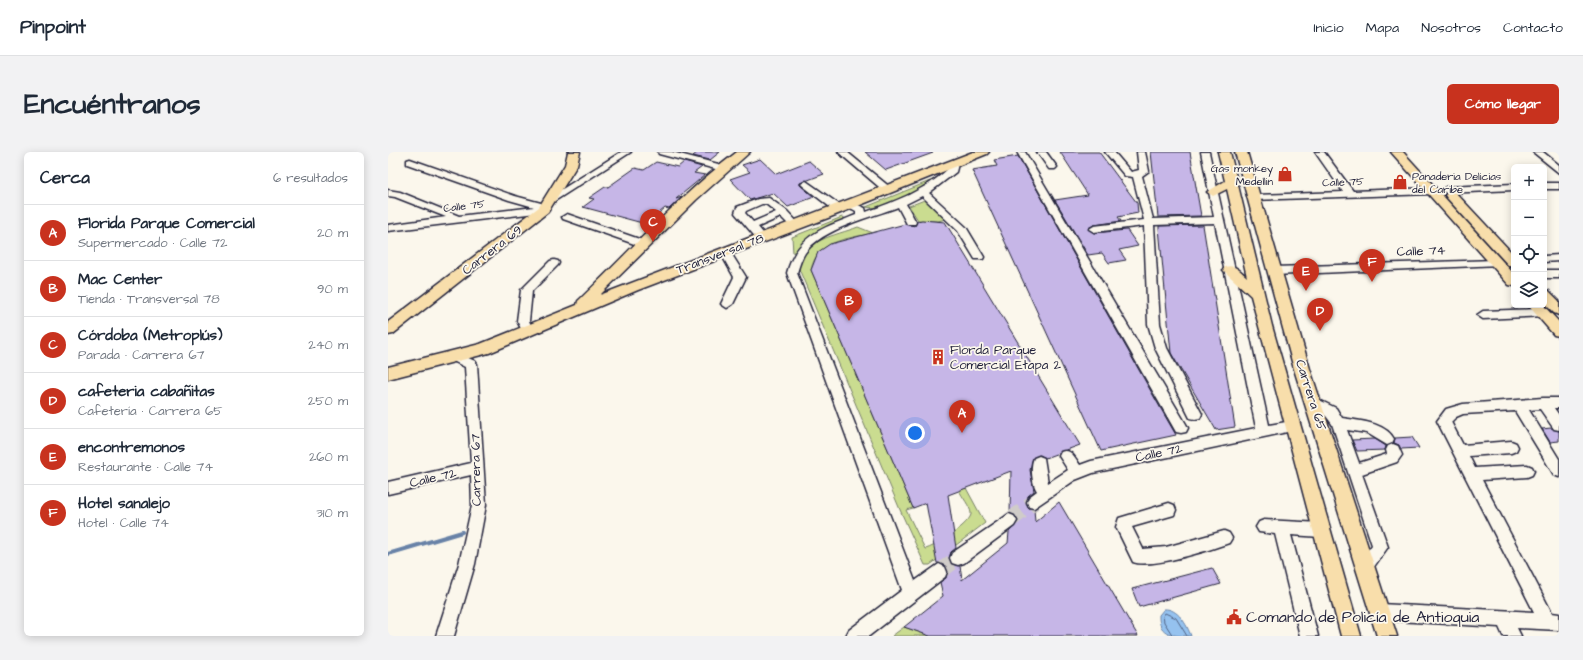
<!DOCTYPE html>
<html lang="es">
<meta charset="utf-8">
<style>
body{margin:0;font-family:"Architects Daughter",sans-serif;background:#f2f2f3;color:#1f2937}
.controls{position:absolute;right:12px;top:12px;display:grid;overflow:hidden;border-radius:6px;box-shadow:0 2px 10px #0003}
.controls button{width:36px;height:36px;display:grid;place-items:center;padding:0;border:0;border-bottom:1px solid #e0e1e3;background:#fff;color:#1f2937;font:20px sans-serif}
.you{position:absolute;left:527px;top:281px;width:14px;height:14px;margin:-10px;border:3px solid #fff;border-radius:50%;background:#1a73e8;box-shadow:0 0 0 6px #1a73e833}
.badge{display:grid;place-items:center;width:26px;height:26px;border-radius:50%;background:#c8321e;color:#fff;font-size:13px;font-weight:700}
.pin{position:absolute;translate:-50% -33px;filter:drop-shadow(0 1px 2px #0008)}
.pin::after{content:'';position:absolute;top:21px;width:14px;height:12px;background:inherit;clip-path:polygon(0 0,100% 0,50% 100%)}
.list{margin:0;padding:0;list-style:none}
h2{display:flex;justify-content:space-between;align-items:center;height:52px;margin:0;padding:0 16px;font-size:17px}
h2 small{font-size:13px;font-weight:400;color:#747a83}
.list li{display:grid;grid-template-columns:26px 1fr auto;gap:12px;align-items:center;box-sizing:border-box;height:56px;padding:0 16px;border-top:1px solid #e0e1e3}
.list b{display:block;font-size:15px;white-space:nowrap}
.list p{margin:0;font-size:13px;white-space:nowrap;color:#747a83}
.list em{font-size:13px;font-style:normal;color:#747a83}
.icon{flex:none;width:22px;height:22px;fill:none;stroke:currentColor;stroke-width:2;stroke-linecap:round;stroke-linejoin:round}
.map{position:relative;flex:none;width:1171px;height:484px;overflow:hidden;border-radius:6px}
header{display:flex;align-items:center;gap:24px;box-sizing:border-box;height:56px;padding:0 20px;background:#fff;border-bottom:1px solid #e0e1e3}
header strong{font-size:19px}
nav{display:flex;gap:22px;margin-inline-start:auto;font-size:14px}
.intro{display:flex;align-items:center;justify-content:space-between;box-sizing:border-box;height:96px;padding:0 24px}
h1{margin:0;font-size:28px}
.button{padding:10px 18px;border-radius:6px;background:#c8321e;color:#fff;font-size:14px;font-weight:700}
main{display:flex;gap:24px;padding:0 24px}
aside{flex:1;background:#fff;border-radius:6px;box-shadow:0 2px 10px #0003}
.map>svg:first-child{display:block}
.green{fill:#cadc90;stroke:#767f66}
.water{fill:#95c2ef;stroke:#6782a7}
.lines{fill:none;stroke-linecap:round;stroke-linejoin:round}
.shore{stroke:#506283;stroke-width:1}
.stream{stroke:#6782a7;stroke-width:4}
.building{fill:#c6b6e7;stroke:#22223b;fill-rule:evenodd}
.minor-tunnel{stroke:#d0ccc9;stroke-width:16;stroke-dasharray:16 8;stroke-linecap:butt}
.minor-casing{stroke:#22223b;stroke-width:3}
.major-casing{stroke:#22223b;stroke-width:3}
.minor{fill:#fbf7ec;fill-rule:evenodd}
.major{fill:#f8deab;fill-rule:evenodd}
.labels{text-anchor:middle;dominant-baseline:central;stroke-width:3.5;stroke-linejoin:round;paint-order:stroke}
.far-poi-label{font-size:11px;fill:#22223b;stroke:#fbf7ec;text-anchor:end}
.far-street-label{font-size:11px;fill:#22223b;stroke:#fbf7ec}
.street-label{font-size:13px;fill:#22223b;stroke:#fbf7ec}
.poi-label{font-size:13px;fill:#22223b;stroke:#fbf7ec;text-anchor:start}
.near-poi-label{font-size:16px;fill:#22223b;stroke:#fbf7ec;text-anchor:start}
</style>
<header>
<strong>Pinpoint</strong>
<nav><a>Inicio</a><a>Mapa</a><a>Nosotros</a><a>Contacto</a></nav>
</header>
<div class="intro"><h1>Encuéntranos</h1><a class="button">Cómo llegar</a></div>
<main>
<aside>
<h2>Cerca<small>6 resultados</small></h2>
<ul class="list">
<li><span class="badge">A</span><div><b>Florida Parque Comercial</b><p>Supermercado · Calle 72</p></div><em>20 m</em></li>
<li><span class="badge">B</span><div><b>Mac Center</b><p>Tienda · Transversal 78</p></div><em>90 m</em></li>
<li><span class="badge">C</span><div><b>Córdoba (Metroplús)</b><p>Parada · Carrera 67</p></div><em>240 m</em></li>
<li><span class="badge">D</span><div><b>cafeteria cabañitas</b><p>Cafetería · Carrera 65</p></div><em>250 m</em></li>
<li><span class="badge">E</span><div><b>encontremonos</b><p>Restaurante · Calle 74</p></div><em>260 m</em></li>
<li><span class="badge">F</span><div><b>Hotel sanalejo</b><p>Hotel · Calle 74</p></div><em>310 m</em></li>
</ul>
</aside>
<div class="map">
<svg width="1171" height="484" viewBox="0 0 1171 484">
<rect width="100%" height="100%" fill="#fbf7ec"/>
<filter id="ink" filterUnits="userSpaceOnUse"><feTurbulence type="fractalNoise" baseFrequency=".025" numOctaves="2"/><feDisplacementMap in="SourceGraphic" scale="8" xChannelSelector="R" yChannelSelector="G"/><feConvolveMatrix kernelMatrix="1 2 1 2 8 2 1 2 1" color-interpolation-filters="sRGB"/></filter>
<g filter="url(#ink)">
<path class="green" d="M554 24C538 35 498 60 478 55Z
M539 47 558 67 550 69 530 68 521 54Z
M454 65 461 68C440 77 420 83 405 101L404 85Z
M470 75 485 81C459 87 429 88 423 118L525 356 518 358 537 397C546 396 585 370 583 361 582 354 574 345 571 338L578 336 597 371 542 413H537L513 360 411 117C414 87 447 84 470 75Z
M516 475 542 484H504Z"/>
<path class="water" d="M776 457C790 456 799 473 803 484 787 484 770 484 771 463Z"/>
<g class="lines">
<path class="shore" d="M785 484 776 470 775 464 777 461 788 466 799 484"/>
<path class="stream" d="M0 402 74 380"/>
</g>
<path class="building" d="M310 0H332L322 8 305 4Z
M477 0H544L545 1 498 18Z
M672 0H711L749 51 750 61 730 65 733 69 706 73 700 76 706 81 739 78 750 94 731 98 738 108 721 111 714 101 700 103 667 48 700 43Z
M763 0H802L813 64 770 65Z
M630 4 773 257 788 283 713 299 584 18 609 14 606 8Z
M372 7 388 22 421 9 436 22 412 31V33L426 45 400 55 385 41 362 48 342 27 362 20 354 13Z
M268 10 290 15 296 10 314 15 306 21 317 23 288 47 294 45 281 57 277 56 258 72 195 55 206 47 201 46 217 35H220L247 16 256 18Z
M534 68 557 70 692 293 657 306 652 303 645 306 642 318 646 339 640 344 638 351 641 356 646 357 647 370 671 350 750 484H542L516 475 555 444 552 430 558 426 560 419 558 414 552 411H549L538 351 525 356 423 118 430 100 442 92 517 72 527 74 529 69ZM623 319 622 361 627 363 630 370 621 380 620 391 574 428 572 414 564 412 561 407 563 400 568 396 560 343Z
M815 73 847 275 828 278 783 201 771 76V74Z
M1163 276 1171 279V289L1162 290 1154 277Z
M1024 285 1031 296 1013 297 1011 293 1006 291 1007 286Z
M987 287 998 294 997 298 969 299 964 288Z
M824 416 833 432 751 455 744 437Z"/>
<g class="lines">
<path class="minor-tunnel" d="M621 369 646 350
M551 420 570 406"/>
<g class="minor-casing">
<path id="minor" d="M233 0H243L165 50H159L157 48Z
M270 0H284L338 14 340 16 335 19 271 2Z
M450 0H459L503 36 505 38 503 40H497Z
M629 0H637L798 272 800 276 798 280 793 281 788 280Z
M649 0H658L669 15 667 17H661Z
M717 0H726L743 20 751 18 749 0H757L761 19 754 24 765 67 826 65 813 0H821L881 273 904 269 909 270 911 274 909 278 904 279 705 321 687 328 646 356 641 355 639 350 641 345 649 339C644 332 642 314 646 306L651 304 656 306 660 331 680 318 671 304 673 300C683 296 687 306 692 313L703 309 868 276 827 71 766 73 772 172 779 196 814 262 812 266 807 267 802 266 767 196 760 172 756 74 706 80 701 77 706 74 756 68 745 25 737 24Z
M927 0H936L965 39 1044 36 1049 39 1044 42 863 48 861 46 866 43 955 40Z
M1145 0H1155L1171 13V21Z
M22 7 127 44 153 51 154 54 160 55 161 57 156 60 0 79V73L58 65 7 45 0 44V38L12 40 71 64 146 55 121 48 19 12V8Z
M565 9 570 12 568 20 541 41 578 75 596 105 595 107H587L570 79 534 44 518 52 528 70 527 72H519L510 55C484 65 433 77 417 101 413 107 411 114 409 121L527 429 551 412 557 415 559 420 557 425 481 484H458L461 478 514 438 399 121C409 83 435 76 468 63V59L457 53 459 51H465L477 56 478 60C508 49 536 39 560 17V12Z
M418 29 455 55 456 57 455 59H447L415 34 413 32Z
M1156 31H1171V37H1156Z
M1126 32V38L1058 41 1053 38 1058 35Z
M381 46 399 59 413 74 412 76H404L393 65 370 75 379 86 374 89 370 88 347 61 349 55 370 47ZM374 52H378L388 60 365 70 357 61 358 59Z
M179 62 260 90 261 92 260 94H252L175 67 174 65Z
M337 97 341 98 358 125 345 152 339 156 333 152 346 125 332 100Z
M1171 103V109L1156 110V104Z
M166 108 170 109 171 111 170 113 144 139 141 169 146 179 144 182H136L129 169 133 138 162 109Z
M1108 108 1113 111 1112 113 886 123 881 119 886 115Z
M1156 118H1171V126H1156Z
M1154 157 1158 158 1160 161 1158 164 1095 167 1089 163 1095 159Z
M69 201 87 209 89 212 98 353 87 412 66 484H48L71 412 84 353 83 323 0 342V330L83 311 77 215 65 209 63 206 65 203Z
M925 245 948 256 954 266C971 269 997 270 1006 287L1004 291 999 293 979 281 959 278 971 311 999 302 998 298 1000 294 1005 292 1010 294 1014 303 1009 310 974 322 1000 395 983 419 977 421 971 419 969 414 984 393 944 272 938 264 920 254 918 250 920 246Z
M1155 246H1171V256H1166L1171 263V278L1166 277 1152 257 1141 258 1171 307V325L1166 323 1127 259 1075 262 1068 265 1063 270 1075 293 1123 289 1128 291 1130 295 1128 299 1123 301 1081 304 1087 316 1139 313 1144 315 1146 319 1144 323 1139 325 1094 328 1164 461 1171 462V478L1129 476 1133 484H1115L1111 475 992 468 986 466 984 460 986 454 992 452 1146 460 1049 269 1058 257 1075 252Z
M781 351 786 353 788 358 786 363 744 375 755 397 778 395 836 379 841 381 844 386 841 391C822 398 763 417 745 410L728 375 731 366Z
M621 362 626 364 629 369 626 374 576 411 570 413 564 411 562 406 564 401Z
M876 368 933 371 938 373 941 378 938 383 933 385 903 383 930 484H912L887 382 871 380 868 375 871 370Z"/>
</g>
<g class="major-casing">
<path id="major" d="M180 0H192L189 13 160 60 5 182 0 183V170L151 55 177 13Z
M349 0H362L308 48 212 143 585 0H601L599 2 440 66 250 138 101 201 0 227V215L92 192 189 153 190 149C241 100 293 42 349 0Z
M830 0H842L884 174 973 484H953L863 144 835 118 837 115C847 112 852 119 859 125L839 37 825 44 819 40 837 29Z
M847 0H859L922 217 1009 484H989L906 217Z
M1003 0H1015L1126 122V134L1121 133Z
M1063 39 1067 40 1126 103V115L1121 114 1059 46 1057 43Z
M1156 137 1161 139 1171 149V163L1166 161 1156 151Z
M1140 153H1155L1171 170V184L1166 183Z"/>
</g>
<use href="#minor" class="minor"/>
<use href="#major" class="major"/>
</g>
</g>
<defs>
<g id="shop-bare" transform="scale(1.2)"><path d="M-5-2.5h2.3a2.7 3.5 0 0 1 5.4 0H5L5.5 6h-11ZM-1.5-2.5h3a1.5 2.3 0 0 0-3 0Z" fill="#c8321e" stroke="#fbf7ec" stroke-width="2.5" paint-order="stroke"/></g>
<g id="building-bare" transform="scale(1.2)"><path d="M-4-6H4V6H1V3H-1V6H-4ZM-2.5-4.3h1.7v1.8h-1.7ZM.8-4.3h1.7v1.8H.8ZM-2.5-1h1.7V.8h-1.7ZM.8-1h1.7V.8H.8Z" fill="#c8321e" stroke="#fbf7ec" stroke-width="2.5" paint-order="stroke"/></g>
<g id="civic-bare" transform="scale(1.2)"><path d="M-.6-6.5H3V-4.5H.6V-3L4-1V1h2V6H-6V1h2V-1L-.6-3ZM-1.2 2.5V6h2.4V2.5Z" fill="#c8321e" stroke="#fbf7ec" stroke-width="2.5" paint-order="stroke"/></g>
</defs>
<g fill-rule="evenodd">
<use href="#shop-bare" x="897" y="22"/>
<use href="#shop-bare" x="1012" y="30"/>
<use href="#building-bare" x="550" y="205"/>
<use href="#civic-bare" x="846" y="465"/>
</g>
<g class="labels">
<g class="far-poi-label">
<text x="885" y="16">Gas monkey<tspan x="885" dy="13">Medellin</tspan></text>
<text x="1024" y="24" text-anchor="start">Panaderia Delicias<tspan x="1024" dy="13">del Caribe</tspan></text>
</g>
<g class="far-street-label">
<text transform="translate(955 30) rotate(-2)">Calle 75</text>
<text transform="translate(76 54) rotate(-7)">Calle 75</text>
</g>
<g class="street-label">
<text transform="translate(104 98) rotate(-38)">Carrera 69</text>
<text transform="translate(1033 99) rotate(-2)">Calle 74</text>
<text transform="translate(332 102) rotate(-21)">Transversal 78</text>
<text transform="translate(923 243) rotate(72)">Carrera 65</text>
<text transform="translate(771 301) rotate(-12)">Calle 72</text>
<text transform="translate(88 318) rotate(-91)">Carrera 67</text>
<text transform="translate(45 326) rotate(-13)">Calle 72</text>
</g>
<g class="poi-label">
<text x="562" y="198">Florda Parque<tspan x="562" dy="15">Comercial Etapa 2</tspan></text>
</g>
<g class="near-poi-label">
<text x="858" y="465">Comando de Policía de Antioquia</text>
</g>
</g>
</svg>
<div class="controls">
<button>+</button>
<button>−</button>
<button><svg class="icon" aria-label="locate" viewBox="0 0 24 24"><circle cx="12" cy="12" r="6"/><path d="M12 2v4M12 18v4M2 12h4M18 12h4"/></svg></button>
<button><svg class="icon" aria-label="layers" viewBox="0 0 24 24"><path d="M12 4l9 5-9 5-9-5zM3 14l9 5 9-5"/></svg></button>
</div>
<div class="you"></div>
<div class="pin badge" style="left:574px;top:281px">A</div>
<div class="pin badge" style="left:461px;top:169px">B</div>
<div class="pin badge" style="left:265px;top:90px">C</div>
<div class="pin badge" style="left:932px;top:179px">D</div>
<div class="pin badge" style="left:918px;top:139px">E</div>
<div class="pin badge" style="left:984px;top:130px">F</div>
</div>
</main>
